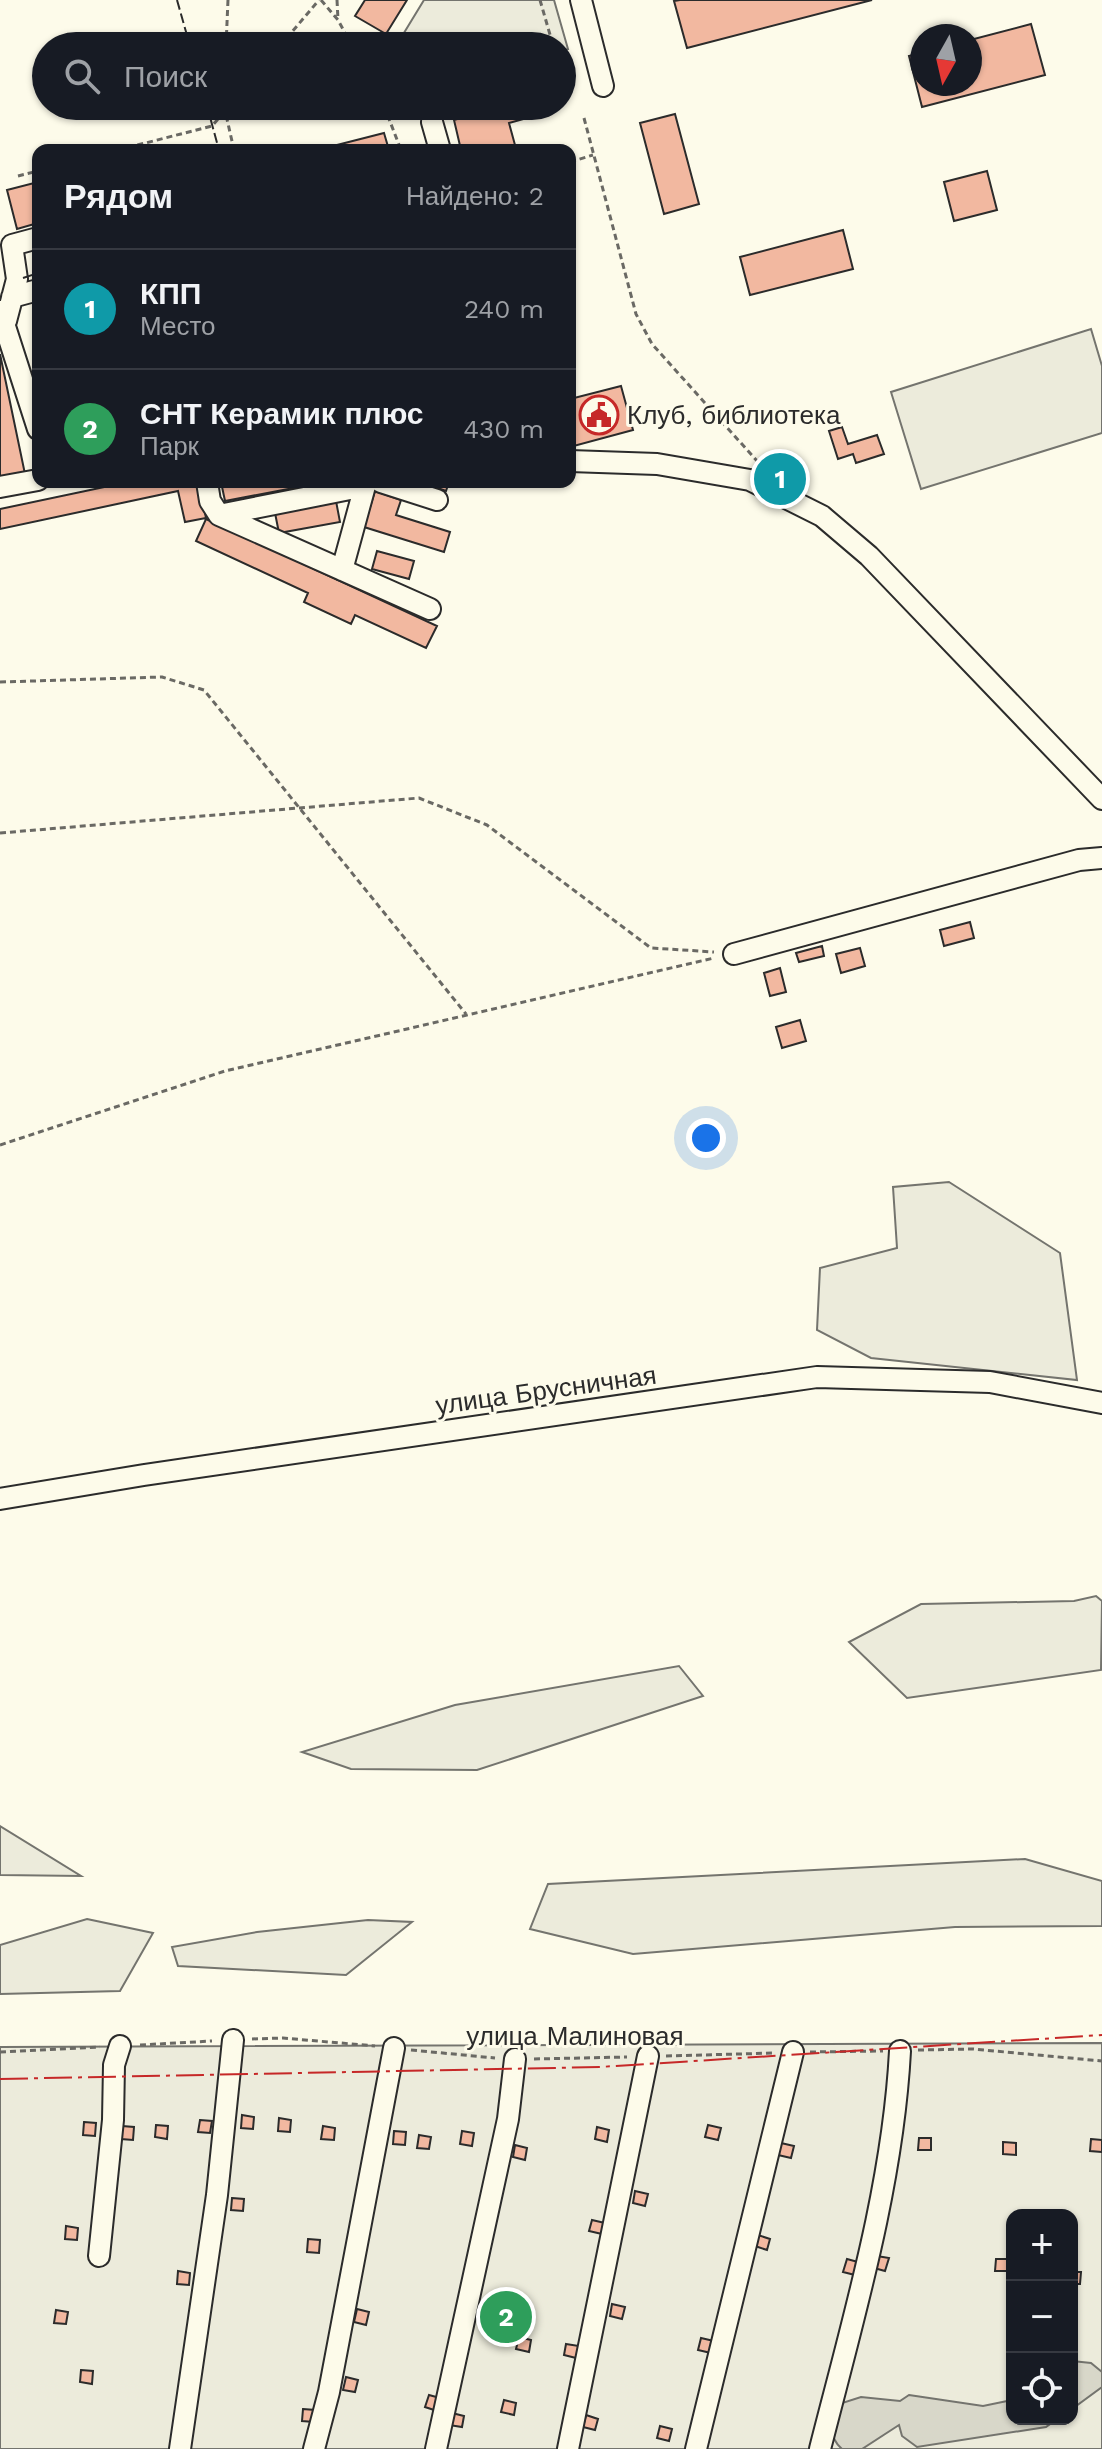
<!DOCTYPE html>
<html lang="ru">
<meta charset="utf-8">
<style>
body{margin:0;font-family:"Work Sans",sans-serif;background:#242831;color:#f1f3f6}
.controls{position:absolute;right:24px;bottom:24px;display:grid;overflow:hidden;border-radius:16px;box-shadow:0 2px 6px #0004}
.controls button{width:72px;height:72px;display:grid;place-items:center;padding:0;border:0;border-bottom:2px solid #363941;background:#171b24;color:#f1f3f6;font:40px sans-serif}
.compass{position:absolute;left:910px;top:24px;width:72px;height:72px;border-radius:50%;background:#171b24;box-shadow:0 2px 6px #0004;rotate:188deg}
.you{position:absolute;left:706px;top:1138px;width:28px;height:28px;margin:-20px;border:6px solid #fff;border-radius:50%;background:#1a73e8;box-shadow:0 0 0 12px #1a73e833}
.badge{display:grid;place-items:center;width:52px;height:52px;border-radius:50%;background:#b45309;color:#fff;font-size:26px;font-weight:700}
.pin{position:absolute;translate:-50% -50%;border:4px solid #fff;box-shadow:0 2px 8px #0006}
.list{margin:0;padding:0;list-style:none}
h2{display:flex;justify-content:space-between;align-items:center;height:104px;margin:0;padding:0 32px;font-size:34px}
h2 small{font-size:26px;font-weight:400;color:#9ea1a6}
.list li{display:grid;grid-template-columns:52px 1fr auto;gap:24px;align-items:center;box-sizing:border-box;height:120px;padding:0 32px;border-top:2px solid #363941}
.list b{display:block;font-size:30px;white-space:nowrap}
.list p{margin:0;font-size:26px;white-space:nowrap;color:#9ea1a6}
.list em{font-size:26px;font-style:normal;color:#9ea1a6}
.icon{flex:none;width:44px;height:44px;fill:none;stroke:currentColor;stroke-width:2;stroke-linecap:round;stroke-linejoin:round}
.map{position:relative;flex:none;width:1102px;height:2449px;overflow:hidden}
.search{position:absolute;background:#171b24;box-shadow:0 2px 6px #0004;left:32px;top:32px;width:544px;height:88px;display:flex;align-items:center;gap:20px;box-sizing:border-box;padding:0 28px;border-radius:44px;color:#9ea1a6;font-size:30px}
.panel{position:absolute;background:#171b24;box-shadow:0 2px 6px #0004;left:32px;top:144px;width:544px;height:344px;border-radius:16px}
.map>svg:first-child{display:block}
.green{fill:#ecebdb;stroke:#74746e;stroke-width:2;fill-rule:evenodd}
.water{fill:#d8d7c9;stroke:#74746e;stroke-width:2}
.building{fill:#f2b8a0;stroke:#2b2b2b;stroke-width:2}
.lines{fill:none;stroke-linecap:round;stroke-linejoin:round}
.minor-casing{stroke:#2b2b2b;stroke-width:24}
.path{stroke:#6a6964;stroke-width:3;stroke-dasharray:6 4;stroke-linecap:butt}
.minor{stroke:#fdfbea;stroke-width:20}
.fence{stroke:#2b2b2b;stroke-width:2;stroke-dasharray:10 4;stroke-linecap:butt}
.power{stroke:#c62828;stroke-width:2;stroke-dasharray:28 6 4 6;stroke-linecap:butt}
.labels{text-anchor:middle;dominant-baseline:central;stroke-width:6;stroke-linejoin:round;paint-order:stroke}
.poi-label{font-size:26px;fill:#2b2b2b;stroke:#fdfbea;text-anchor:start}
.street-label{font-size:26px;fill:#2b2b2b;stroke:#fdfbea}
</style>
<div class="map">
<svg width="1102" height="2449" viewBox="0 0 1102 2449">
<rect width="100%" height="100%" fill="#fdfbea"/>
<path class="green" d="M424 0H554L568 49 562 51V46H396Z
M1091 329 1102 366V433L921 489 891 392Z
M949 1182 1060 1253 1077 1380 871 1358 817 1330 820 1268 897 1248 893 1187Z
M1096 1596 1102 1601 1101 1670 907 1698 849 1642 921 1604 1074 1601Z
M679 1666 703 1696 477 1770 351 1769 302 1752 455 1705Z
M0 1826 81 1876 0 1875Z
M1025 1859 1102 1881V1926L955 1927 633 1954 530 1929 548 1884Z
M87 1919 153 1933 120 1991 0 1994V1945Z
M368 1920 412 1922 346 1975 178 1966 172 1947 257 1932Z
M1102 2043V2449H0V2047ZM1012 2215H1072V2419H1012Z"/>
<path class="water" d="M1072 2361 1091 2363 1102 2372V2387L1072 2409Z
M909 2395 983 2406 1012 2400V2419H1057L1046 2427 917 2447 902 2436 899 2425 862 2449H842C826 2435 833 2421 839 2404L861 2397 900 2401Z"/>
<path class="building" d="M365 0H407L386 34 355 16Z
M680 0H872L687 48 674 1Z
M1031 24 1045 75 922 107 909 56 922 53V84H970V40Z
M500 106H551L552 111 509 123 515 145 494 150H461L454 120Z
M675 114 699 204 664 214 640 123Z
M384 133 389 150H334L333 146Z
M987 171 997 210 954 221 944 182Z
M38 182V223L17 229 7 190Z
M843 230 853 269 750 295 740 257Z
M0 354 25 474 0 480Z
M621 386 633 430 570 447V399Z
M842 427 848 444 877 435 884 454 856 463 853 454 838 459 829 431Z
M782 472 786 483 777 486 773 475Z
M128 482H199L206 518 185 522 178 491 0 529V509Z
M221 482H325L225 501Z
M421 482H449L446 491Z
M375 491 401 500 396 515 450 532 444 552 364 527Z
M336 501 340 522 279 533 275 513Z
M206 519 437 626 426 648 355 615 351 624 304 602 308 593 196 541Z
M377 551 414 561 409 579 372 569Z
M970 922 974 938 944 946 940 930Z
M822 946 824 956 799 962 796 953Z
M860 948 865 966 841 973 836 954Z
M780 968 786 992 770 996 764 973Z
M800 1020 806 1041 782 1048 776 1027Z
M242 2115 254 2117 253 2129 241 2128Z
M279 2118 291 2120 290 2132 278 2131Z
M200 2120 212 2121 210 2133 198 2132Z
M84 2122 96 2123 95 2136 83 2135Z
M156 2125 168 2126 167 2139 155 2137Z
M708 2125 721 2128 718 2140 705 2137Z
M122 2126 134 2127 133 2140 121 2139Z
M323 2126 335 2128 334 2140 321 2139Z
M597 2127 609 2130 607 2142 595 2139Z
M394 2131 406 2132 405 2145 393 2144Z
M462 2131 474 2133 472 2146 460 2144Z
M419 2135 431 2137 429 2149 417 2148Z
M919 2138H931V2150H918Z
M1091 2139 1102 2140V2152L1090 2151Z
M1003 2142 1016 2143V2155L1003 2154Z
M781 2143 794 2146 791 2158 778 2155Z
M515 2145 527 2148 525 2160 513 2157Z
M635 2191 648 2194 645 2206 633 2203Z
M232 2198 244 2199 243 2211 231 2210Z
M592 2220 605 2223 602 2234 589 2231Z
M66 2226 78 2228 77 2240 65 2239Z
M758 2235 770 2239 767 2250 755 2246Z
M308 2239 320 2240 319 2253 307 2252Z
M877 2256 889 2258 885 2271 874 2268Z
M847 2259 858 2262 855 2275 843 2272Z
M996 2259H1008V2271H995Z
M178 2271 190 2273 189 2285 177 2284Z
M1072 2272H1081L1080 2284H1072Z
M612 2304 625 2307 622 2319 610 2316Z
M357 2309 369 2312 366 2325 354 2322Z
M56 2310 68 2312 66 2324 54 2323Z
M519 2337 531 2340 529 2352 516 2349Z
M701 2338 714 2341 711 2353 698 2350Z
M566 2344 579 2346 576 2358 564 2355Z
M81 2370 93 2371 92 2384 80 2382Z
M346 2377 358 2380 355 2392 343 2390Z
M429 2395 440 2398 437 2411 425 2407Z
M504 2400 516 2403 514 2415 501 2412Z
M303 2409 315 2410 314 2422 302 2421Z
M452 2413 464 2416 462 2427 449 2425Z
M586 2415 598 2419 595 2430 583 2427Z
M660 2426 672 2429 669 2441 657 2438Z"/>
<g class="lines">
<g class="minor-casing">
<path id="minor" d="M581 0 603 86
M432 122 440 150
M12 297 38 290
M0 311 38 429
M6 321 17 279 12 245 38 238
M570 461 657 464 750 480 822 516 869 556 1102 799
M207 482 210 501 219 515 430 609
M381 482 437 500
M0 487 38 480
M219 515 365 486
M342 570 366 482
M734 954 1079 860 1102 858
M0 1499 144 1475 817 1377 990 1382 1102 1403
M99 2256 113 2120 114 2065 120 2046
M180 2449 217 2195 233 2040
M314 2449 329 2392 394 2048
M436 2449 508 2119 515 2059
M568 2449 648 2056
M696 2449 793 2052
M820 2449C853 2319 893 2185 900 2051"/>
</g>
<path class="path" d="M321 0 338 20 352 46
M337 0 338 20
M540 0 553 45 549 46
M226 46 228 0
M280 46 319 0
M224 106 234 150
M384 106 401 150
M584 118 636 314 652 344 758 462
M118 150 212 126 229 106
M570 162 593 155
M18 176 38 171
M0 682 162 677 204 690 466 1014
M0 833 419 798 487 825 651 948 714 952
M0 1145 225 1071 714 958
M252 2039 283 2038 375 2046
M140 2045 212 2041
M411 2050 495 2058
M918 2050 973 2049 1102 2061
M0 2052 100 2047
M810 2052 883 2051
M666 2056 775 2053
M534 2059 627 2057"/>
<use href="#minor" class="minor"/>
<path class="fence" d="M177 0 190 46
M207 106 219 150
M23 278 38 273"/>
<path class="power" d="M0 2079 600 2067 1102 2035"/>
</g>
<defs>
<g id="civic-ring" transform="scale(2)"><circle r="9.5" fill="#fdfbea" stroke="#c62828" stroke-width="1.5"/><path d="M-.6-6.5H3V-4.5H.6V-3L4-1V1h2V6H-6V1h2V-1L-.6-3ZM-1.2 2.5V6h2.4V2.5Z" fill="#c62828"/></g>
</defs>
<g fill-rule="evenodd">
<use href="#civic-ring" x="599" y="415"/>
</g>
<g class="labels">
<g class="poi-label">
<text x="627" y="415">Клуб, библиотека</text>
</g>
<g class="street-label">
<text transform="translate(546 1390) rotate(-8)">улица Брусничная</text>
<text x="575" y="2036">улица Малиновая</text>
</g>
</g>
</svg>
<div class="controls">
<button>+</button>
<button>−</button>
<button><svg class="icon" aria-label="locate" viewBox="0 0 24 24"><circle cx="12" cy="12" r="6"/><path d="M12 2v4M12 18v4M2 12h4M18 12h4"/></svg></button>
</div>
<svg class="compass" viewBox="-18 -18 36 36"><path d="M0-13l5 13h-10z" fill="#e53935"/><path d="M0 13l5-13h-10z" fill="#9ea1a6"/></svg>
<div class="you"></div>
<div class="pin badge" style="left:780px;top:479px;background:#0f9aa8">1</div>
<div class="pin badge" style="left:506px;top:2317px;background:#2e9e5b">2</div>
<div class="search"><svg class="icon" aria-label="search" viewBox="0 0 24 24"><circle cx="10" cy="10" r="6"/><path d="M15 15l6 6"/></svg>Поиск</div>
<section class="panel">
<h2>Рядом<small>Найдено: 2</small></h2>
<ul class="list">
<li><span class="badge" style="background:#0f9aa8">1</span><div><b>КПП</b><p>Место</p></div><em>240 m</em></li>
<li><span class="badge" style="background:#2e9e5b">2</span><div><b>СНТ Керамик плюс</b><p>Парк</p></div><em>430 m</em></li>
</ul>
</section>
</div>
